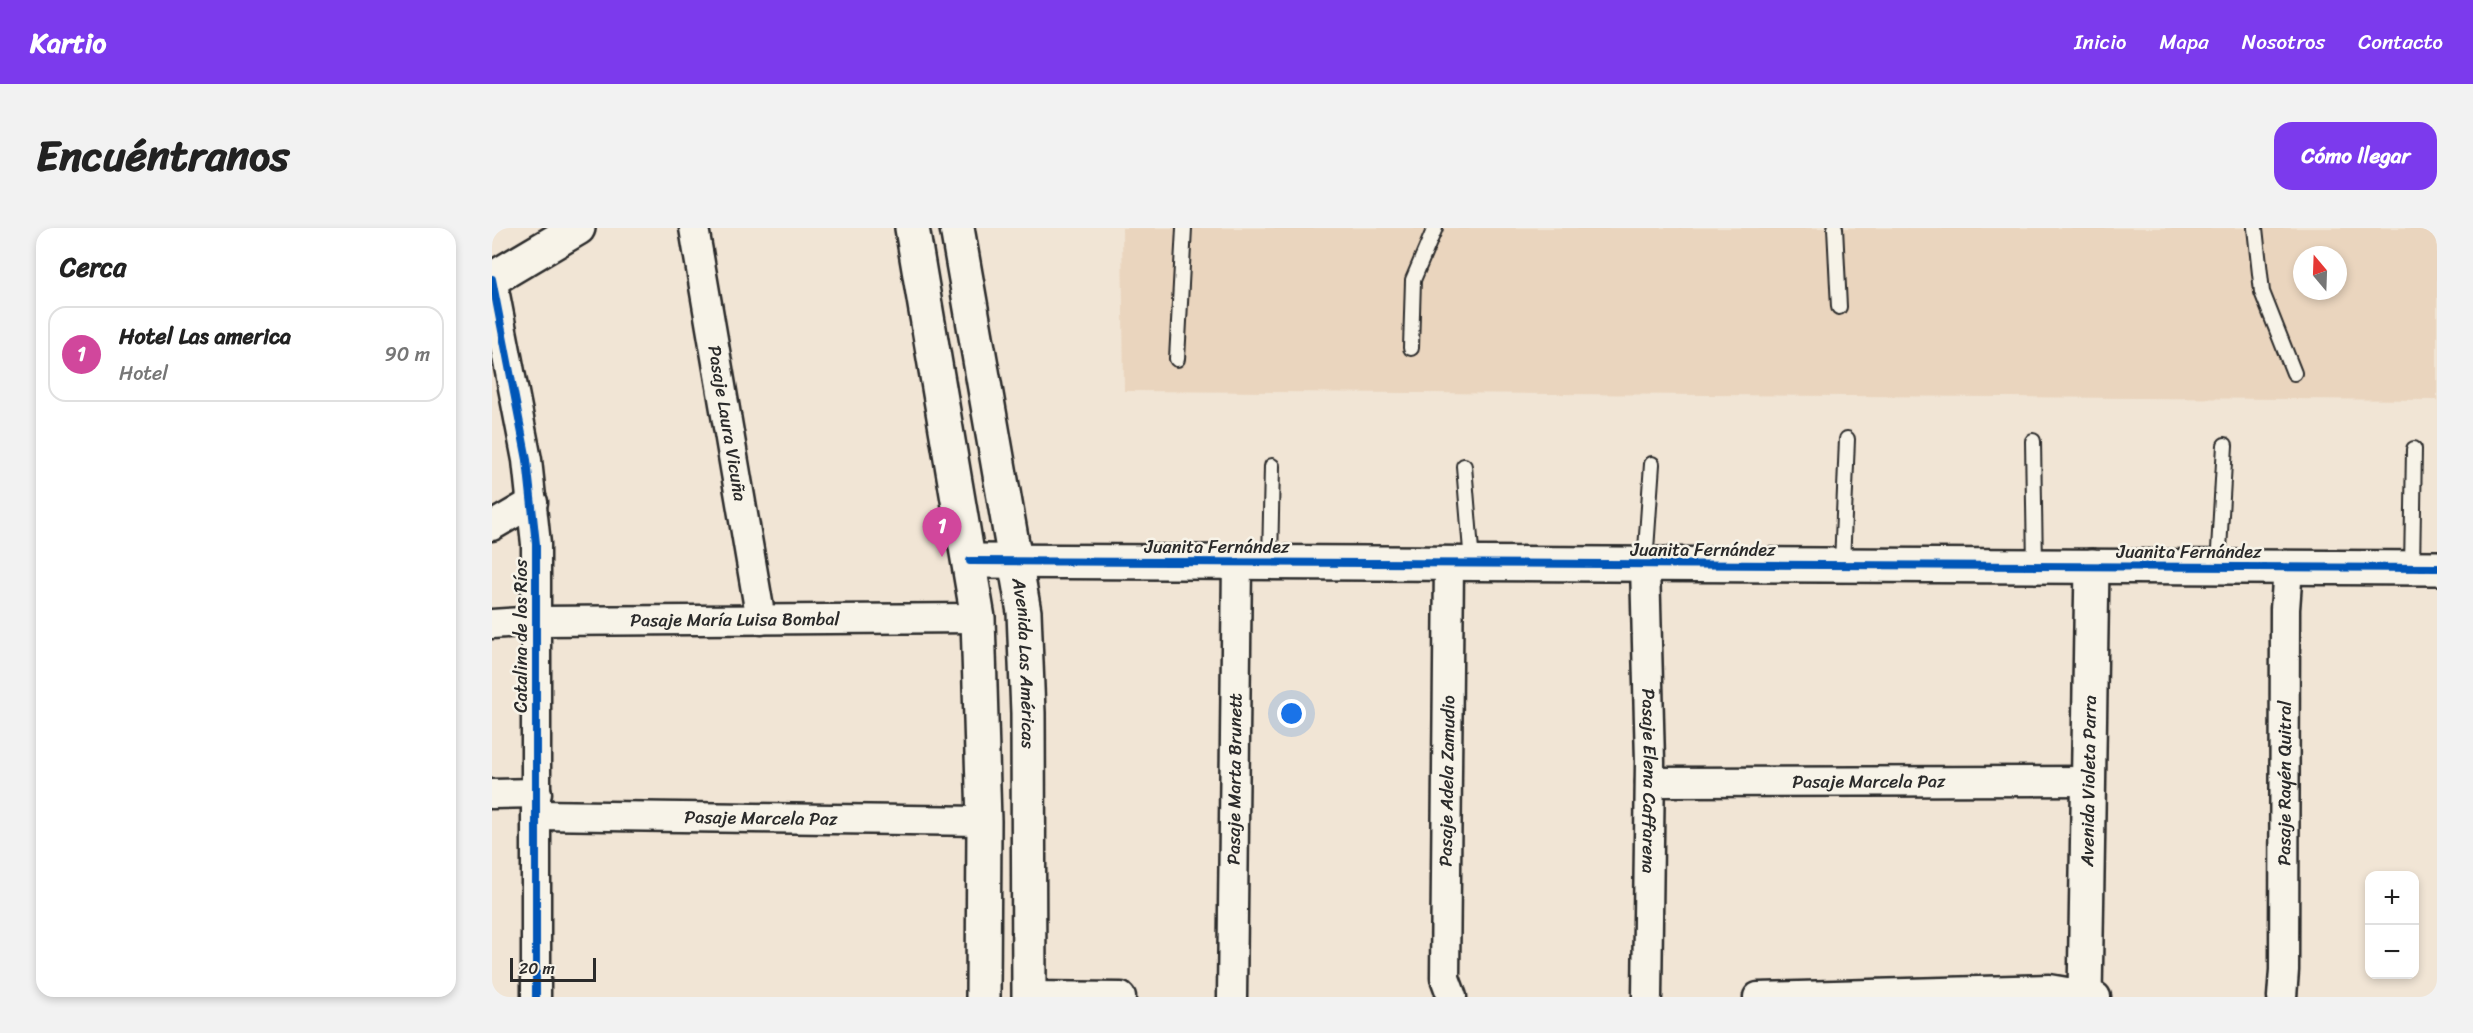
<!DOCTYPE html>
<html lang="es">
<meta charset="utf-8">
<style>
body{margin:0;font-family:Sriracha,sans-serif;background:#f2f2f2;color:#222}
.controls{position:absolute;right:18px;bottom:18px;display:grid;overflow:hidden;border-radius:12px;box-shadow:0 3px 9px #0003}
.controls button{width:54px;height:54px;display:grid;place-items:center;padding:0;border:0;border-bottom:2px solid #e0e0e0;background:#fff;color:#222;font:30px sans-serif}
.compass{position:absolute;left:1801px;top:18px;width:54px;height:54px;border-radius:50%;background:#fff;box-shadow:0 3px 9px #0003;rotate:341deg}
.scale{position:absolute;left:18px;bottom:15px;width:86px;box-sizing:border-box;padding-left:6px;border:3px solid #2b2b2b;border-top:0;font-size:16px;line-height:21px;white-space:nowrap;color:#2b2b2b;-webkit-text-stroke:4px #f7f3e8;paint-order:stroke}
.you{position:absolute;left:800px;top:486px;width:21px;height:21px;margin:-15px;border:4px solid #fff;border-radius:50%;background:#1a73e8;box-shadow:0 0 0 9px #1a73e833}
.badge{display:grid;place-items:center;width:39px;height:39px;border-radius:50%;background:#7c3aed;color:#fff;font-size:20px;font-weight:700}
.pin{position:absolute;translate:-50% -50px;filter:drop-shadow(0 2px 3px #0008)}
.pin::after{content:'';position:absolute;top:32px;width:21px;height:18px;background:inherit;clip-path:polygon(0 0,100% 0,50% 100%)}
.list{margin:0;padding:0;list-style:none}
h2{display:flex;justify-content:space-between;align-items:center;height:78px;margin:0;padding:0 24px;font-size:26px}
h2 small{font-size:20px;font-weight:400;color:#767676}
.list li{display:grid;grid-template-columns:39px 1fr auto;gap:18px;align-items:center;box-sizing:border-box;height:96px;margin:0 12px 12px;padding:0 12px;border:2px solid #e0e0e0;border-radius:18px}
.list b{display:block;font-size:22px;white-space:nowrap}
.list p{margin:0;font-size:20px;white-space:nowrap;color:#767676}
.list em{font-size:20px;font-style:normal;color:#767676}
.map{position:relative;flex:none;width:1945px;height:769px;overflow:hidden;border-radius:18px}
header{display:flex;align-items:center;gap:36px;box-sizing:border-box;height:84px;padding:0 30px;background:#7c3aed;color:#fff}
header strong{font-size:28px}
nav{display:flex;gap:33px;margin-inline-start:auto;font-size:21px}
.intro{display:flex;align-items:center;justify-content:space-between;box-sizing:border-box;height:144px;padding:0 36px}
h1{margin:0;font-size:42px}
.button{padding:15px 27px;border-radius:18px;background:#7c3aed;color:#fff;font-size:21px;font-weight:700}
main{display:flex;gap:36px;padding:0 36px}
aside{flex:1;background:#fff;border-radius:18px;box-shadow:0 3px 9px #0003}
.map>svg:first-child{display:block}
.built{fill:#ead5be;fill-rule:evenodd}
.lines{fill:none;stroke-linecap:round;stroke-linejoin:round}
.lane-casing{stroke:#2b2b2b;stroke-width:18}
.street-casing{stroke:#2b2b2b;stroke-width:33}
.secondary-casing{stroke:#2b2b2b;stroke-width:38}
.primary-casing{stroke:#2b2b2b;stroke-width:38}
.lane{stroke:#f7f3e8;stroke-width:14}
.street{stroke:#f7f3e8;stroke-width:28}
.secondary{stroke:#f7f3e8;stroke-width:33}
.primary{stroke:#f7f3e8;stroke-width:33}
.cycleway-casing{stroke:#f7f3e8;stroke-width:11}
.cycleway{stroke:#0057b8;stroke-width:8}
.labels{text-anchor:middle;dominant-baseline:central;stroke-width:5;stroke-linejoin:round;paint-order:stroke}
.street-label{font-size:18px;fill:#2b2b2b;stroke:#f7f3e8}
</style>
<header>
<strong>Kartio</strong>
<nav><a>Inicio</a><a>Mapa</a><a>Nosotros</a><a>Contacto</a></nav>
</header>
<div class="intro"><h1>Encuéntranos</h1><a class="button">Cómo llegar</a></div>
<main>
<aside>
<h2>Cerca<small></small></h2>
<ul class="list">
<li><span class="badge" style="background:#d1479c">1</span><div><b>Hotel Las america</b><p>Hotel</p></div><em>90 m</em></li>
</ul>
</aside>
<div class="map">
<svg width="1945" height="769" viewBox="0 0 1945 769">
<rect width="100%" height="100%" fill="#f1e5d5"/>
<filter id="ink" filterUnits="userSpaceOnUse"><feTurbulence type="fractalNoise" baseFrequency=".0167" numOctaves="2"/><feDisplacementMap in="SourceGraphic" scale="12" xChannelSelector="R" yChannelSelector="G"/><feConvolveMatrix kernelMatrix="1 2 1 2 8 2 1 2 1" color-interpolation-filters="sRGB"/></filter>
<g filter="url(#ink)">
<path class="built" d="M630 0H1945V172L632 163ZM1810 27H1846V63H1810Z"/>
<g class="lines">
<g class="lane-casing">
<path id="lane" d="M1343 0 1347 79
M1763 0 1770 64 1802 145
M919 120 921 52 943 0
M685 131 692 0
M1541 213 1543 338
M972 238 980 335
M778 334 780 238
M1153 336 1160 236
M1350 337 1355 211
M1726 339 1733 217
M1920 340 1922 221"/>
</g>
<g class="street-casing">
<g id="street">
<path id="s1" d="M202 0 269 392"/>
<path d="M0 51 35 232 44 316V769"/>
<path d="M0 298 41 274"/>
<path d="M957 335 953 750 960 769"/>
<path id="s2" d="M1153 337 1158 534 1155 769"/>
<path id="s3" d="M0 396 45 393 486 390"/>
<path id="s4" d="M1158 554 1597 553"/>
<path d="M0 566 45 565"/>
<path id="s5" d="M45 587 492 593"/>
<path d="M537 768 629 769"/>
<path id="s6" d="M740 769 745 334"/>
<path d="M1266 769 1557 761 1604 769"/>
<path id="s7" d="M1790 769 1792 742 1793 381 1796 340"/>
</g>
</g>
<g class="secondary-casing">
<g id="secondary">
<path d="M478 333 1945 340"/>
<path id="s8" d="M1593 769 1600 338"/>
</g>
</g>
<g class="primary-casing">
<g id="primary">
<path d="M420 0 486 390 492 593 491 769"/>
<path id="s9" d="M465 0 532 384 536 485 537 769"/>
<path d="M0 51 86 0"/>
</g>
</g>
<use href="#lane" class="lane"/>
<use href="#street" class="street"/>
<use href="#secondary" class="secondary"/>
<use href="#primary" class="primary"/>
<g class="cycleway-casing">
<path id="cycleway" d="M0 51 35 232 44 316V769
M478 333 1945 340"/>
</g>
<use href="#cycleway" class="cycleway"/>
</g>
</g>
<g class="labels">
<g class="street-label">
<text stroke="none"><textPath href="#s1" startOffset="198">Pasaje Laura Vicuña</textPath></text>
<text x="725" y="319">Juanita Fernández</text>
<text x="1211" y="322">Juanita Fernández</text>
<text x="1697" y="324">Juanita Fernández</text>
<text stroke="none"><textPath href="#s3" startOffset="243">Pasaje María Luisa Bombal</textPath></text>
<text transform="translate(29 408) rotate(-90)">Catalina de los Ríos</text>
<text stroke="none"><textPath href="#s9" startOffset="441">Avenida Las Américas</textPath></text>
<text stroke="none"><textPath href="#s6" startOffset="218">Pasaje Marta Brunett</textPath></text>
<text transform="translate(955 553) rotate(-89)">Pasaje Adela Zamudio</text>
<text stroke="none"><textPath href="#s2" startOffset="216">Pasaje Elena Caffarena</textPath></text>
<text stroke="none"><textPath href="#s4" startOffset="219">Pasaje Marcela Paz</textPath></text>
<text stroke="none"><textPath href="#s8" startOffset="216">Avenida Violeta Parra</textPath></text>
<text stroke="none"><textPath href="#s7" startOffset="214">Pasaje Rayén Quitral</textPath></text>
<text stroke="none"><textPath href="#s5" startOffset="224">Pasaje Marcela Paz</textPath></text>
</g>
</g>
</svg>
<div class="controls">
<button>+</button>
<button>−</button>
</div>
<svg class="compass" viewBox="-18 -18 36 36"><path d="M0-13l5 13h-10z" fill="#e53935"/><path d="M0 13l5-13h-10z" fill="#767676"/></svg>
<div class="scale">20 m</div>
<div class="you"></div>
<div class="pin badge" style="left:450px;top:329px;background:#d1479c">1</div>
</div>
</main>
